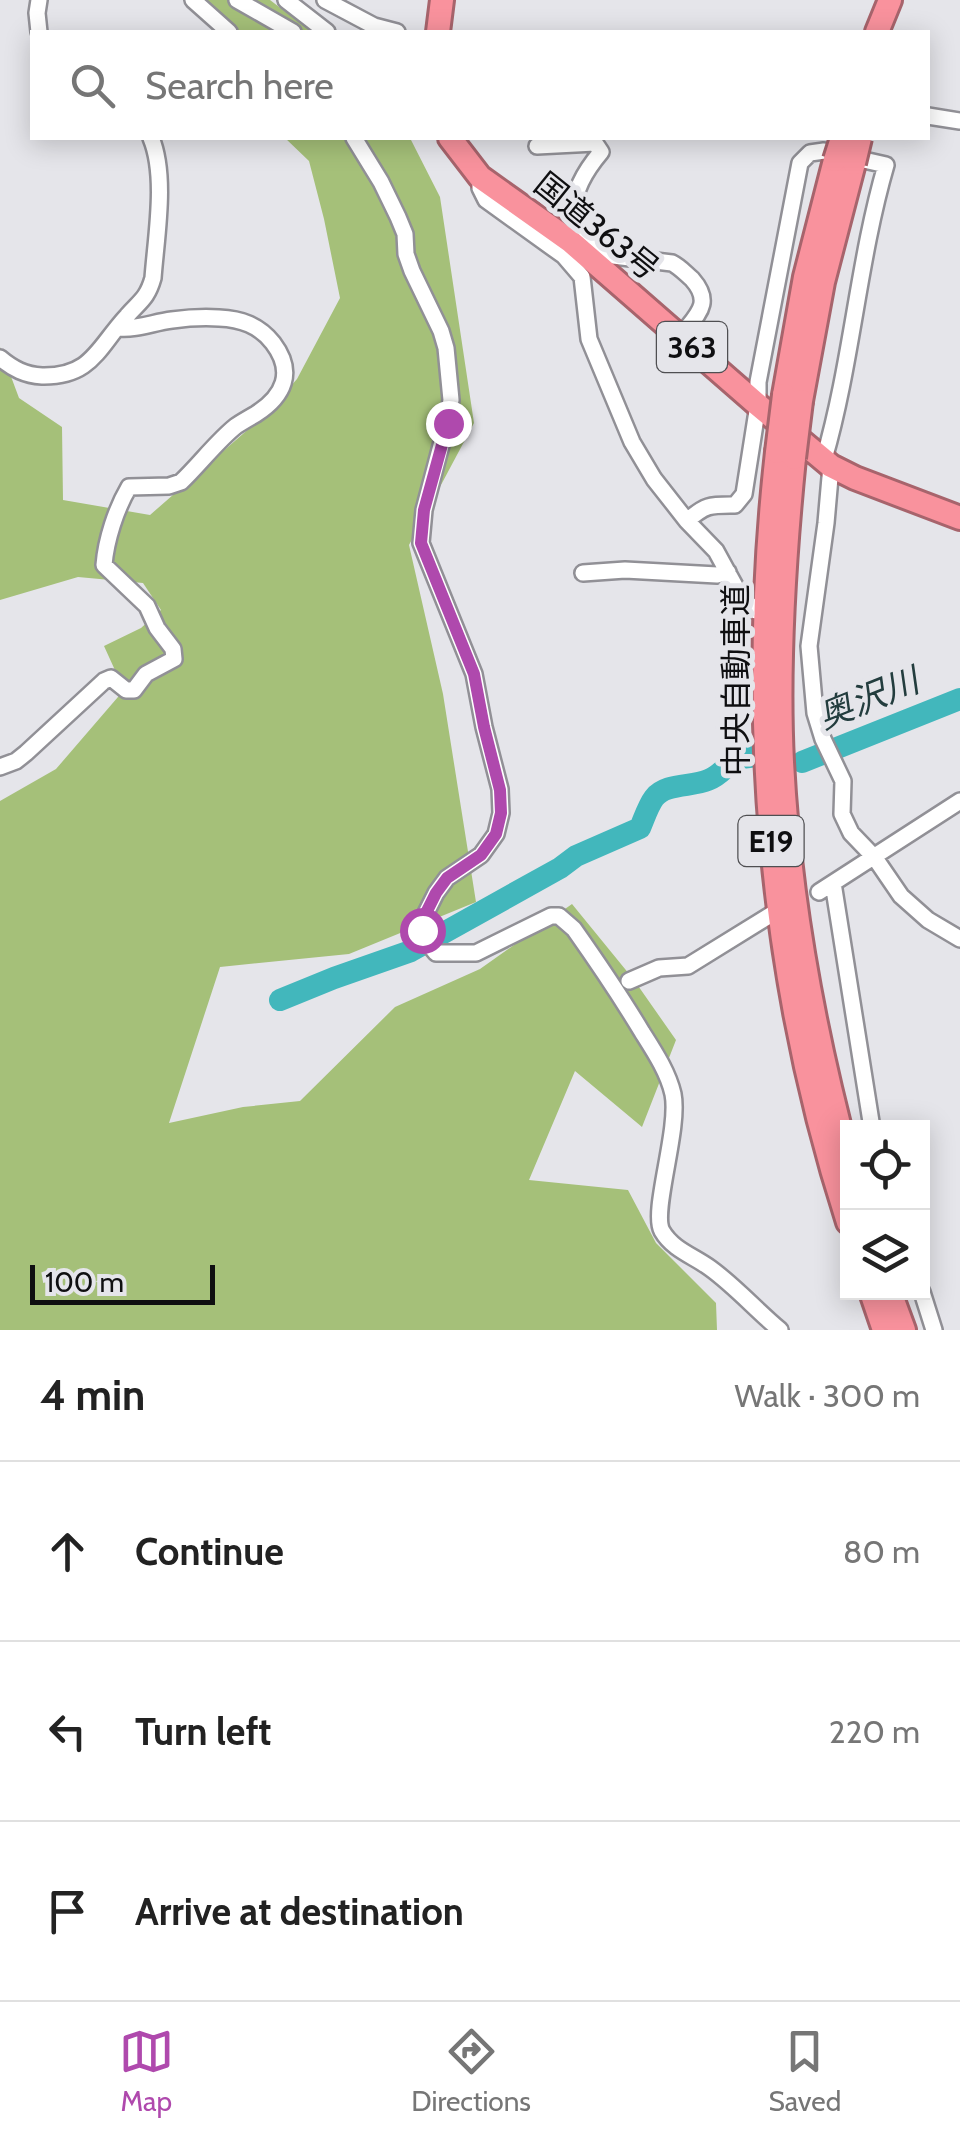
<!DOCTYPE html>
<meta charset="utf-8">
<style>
body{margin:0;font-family:Cabin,"Noto Sans JP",sans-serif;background:#f2f2f2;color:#222}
.controls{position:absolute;right:30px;bottom:30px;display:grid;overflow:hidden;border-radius:0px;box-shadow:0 5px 25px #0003}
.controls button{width:90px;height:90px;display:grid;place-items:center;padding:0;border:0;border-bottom:2px solid #e0e0e0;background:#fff;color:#222;font:50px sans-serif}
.scale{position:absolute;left:30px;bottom:25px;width:185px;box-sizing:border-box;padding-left:10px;border:5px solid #0f0f11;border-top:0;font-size:28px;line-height:35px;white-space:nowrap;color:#0f0f11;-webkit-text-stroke:8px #e5e5ea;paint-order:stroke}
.stop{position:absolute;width:30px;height:30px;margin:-22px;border:8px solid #af49ad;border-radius:50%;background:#fff}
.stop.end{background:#af49ad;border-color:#fff;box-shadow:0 2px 10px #0008}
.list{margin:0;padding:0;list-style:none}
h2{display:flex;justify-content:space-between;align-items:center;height:130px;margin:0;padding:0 40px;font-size:42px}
h2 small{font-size:32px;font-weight:400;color:#767676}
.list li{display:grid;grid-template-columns:65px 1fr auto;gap:30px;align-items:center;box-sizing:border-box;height:180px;padding:0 40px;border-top:2px solid #e0e0e0}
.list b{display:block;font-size:38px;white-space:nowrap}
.list em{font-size:32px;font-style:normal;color:#767676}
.icon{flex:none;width:55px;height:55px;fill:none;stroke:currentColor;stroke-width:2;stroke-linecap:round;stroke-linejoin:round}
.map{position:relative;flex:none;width:960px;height:1330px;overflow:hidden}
.search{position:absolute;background:#fff;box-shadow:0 5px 25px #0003;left:30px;right:30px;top:30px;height:110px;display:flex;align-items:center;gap:25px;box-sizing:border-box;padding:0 35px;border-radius:0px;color:#767676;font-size:38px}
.sheet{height:670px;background:#fff}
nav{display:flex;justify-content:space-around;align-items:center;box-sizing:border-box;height:140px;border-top:2px solid #e0e0e0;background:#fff;font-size:28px;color:#767676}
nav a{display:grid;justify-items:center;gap:5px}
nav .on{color:#af49ad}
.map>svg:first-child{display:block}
.green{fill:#a5c079}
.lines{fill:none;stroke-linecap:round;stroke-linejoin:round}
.river{stroke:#42b7bc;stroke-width:22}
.minor-casing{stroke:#919096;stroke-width:20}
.highway-casing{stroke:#a7646c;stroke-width:28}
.minor{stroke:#fff;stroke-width:15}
.highway{stroke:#f9929d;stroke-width:22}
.highway-bridge-casing{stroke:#a7646c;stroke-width:28;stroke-linecap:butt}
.highway-bridge{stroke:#f9929d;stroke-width:22}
.route{stroke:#af49ad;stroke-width:12}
.labels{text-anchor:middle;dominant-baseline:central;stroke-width:10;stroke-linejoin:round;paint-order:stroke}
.shield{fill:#e5e5ea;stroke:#4f4f52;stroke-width:2.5}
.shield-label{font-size:30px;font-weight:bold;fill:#0f0f11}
.street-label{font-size:32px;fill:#0f0f11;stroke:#e5e5ea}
.water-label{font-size:35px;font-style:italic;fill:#233d3e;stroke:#e5e5ea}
</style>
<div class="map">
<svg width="960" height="1330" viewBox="0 0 960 1330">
<rect width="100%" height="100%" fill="#e5e5ea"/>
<path class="green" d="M197 0H270L312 32H216L219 19Z
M285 138H410L440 197 474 423 409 545 443 694 476 902 349 954 220 967 169 1123 243 1107 300 1101 395 1007 480 969 572 904 634 980 676 1040 642 1127 575 1071 529 1180 628 1190 656 1243 716 1303 717 1330H0V801L56 769 124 690 104 646 141 628 161 610 143 583 78 577 0 600V347L19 398 62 427 63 500 150 515 268 412 297 379 340 298 324 219 309 161Z"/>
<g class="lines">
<path class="river" d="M802 762 960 699
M280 1000 334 978 411 951 560 868 576 856 640 828C644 819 648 806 654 798 665 783 692 787 708 780 727 773 726 758 750 757"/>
<g class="minor-casing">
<path id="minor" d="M193 0 229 32
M237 0 293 32
M286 0 327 32
M325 0 374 26 397 32
M39 32 37 13 39 0
M928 116 960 121
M354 138 381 182 398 217 405 234 406 254 412 271 441 331 446 348 451 400 447 423 424 510 421 543 474 674 484 727 500 789 501 813 496 834 481 855 447 878 436 893 424 917 423 937 436 953H476L551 916H559L574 929C598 963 621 997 642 1032 654 1051 668 1072 673 1094 680 1129 651 1212 662 1231 673 1250 694 1256 710 1268 735 1286 756 1310 780 1330
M537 146 595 143 601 152C585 171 567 199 577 225 581 234 590 243 597 251
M480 177V188L486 200 564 256 582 277 589 339 632 442 654 479 687 521 716 551 740 595 756 611
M590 257 597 251 605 255 672 263C680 267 685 273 692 279 714 304 696 315 680 337
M0 358C13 369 25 375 42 376 92 377 98 347 127 316 140 301 147 299 153 278 156 237 167 176 151 138
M831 466 826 523 809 646 815 713 823 739 843 781 842 814 851 833 875 858 901 896 928 920 960 939
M687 521C706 504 711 505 735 505L744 494 758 405V382L800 163 810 153 824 151 886 165C858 261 852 362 824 459
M583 573 625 570 717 575 728 572
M0 767 16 761 26 753 104 681 111 678 126 690H134L146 674 174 659 173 649 157 628 147 606 104 565C106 540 116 509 129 487L169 486 181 482C199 465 217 441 236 426 242 422 249 418 256 414 284 396 295 372 273 343 259 325 241 319 219 318 204 317 187 318 172 320 154 322 137 330 118 328
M833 883 872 1128
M819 892 960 801
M629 981 659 968 688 966 777 911
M922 1292 934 1330"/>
</g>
<g class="highway-casing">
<path id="highway" d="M438 32 442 0
M877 32 890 0
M450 138 480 177 570 241 758 405 831 466 855 478 960 518
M784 395 805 277 835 160
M801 401 823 282 854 163
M777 452C748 711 768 974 848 1222
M794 458C784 558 777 661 782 762 789 897 813 1029 848 1159
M871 1292 884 1330
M890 1292 904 1330"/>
</g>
<use href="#minor" class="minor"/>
<use href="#highway" class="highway"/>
<g class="highway-bridge-casing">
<path id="highway-bridge" d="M835 160 842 138
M854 163 860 138
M777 452 784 395
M794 458 801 401"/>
</g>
<use href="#highway-bridge" class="highway-bridge"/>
</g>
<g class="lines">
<path class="route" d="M422 930 424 917 436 893 447 878 481 855 496 834 501 813 500 790 484 727 474 674 421 543 424 510 448 423"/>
</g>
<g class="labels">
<g class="shield">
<rect x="657" y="322" width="70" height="50" rx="8"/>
<rect x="738.5" y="816" width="65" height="50" rx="8"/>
</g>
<g class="shield-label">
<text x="692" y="347">363</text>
<text x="771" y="841">E19</text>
</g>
<g class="street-label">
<text transform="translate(597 226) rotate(39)">国道363号</text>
<text transform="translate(735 680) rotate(-90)">中央自動車道</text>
</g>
<g class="water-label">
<text transform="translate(868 698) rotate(-22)">奥沢川</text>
</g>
</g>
</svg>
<div class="controls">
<button><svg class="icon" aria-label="locate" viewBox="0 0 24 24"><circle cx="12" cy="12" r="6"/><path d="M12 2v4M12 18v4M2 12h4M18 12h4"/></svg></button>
<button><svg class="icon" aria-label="layers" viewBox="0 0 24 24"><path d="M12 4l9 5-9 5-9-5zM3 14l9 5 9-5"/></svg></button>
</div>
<div class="scale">100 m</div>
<div class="stop" style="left:422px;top:930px"></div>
<div class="stop end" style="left:448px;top:423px"></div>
<div class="search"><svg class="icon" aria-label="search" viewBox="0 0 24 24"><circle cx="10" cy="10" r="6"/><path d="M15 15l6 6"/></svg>Search here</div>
</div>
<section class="sheet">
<h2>4 min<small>Walk · 300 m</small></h2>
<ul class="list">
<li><svg class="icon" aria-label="ahead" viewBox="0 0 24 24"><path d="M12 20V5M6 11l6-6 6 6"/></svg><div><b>Continue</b></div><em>80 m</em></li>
<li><svg class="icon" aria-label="left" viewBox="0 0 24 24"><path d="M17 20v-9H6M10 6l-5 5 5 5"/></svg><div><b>Turn left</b></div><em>220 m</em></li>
<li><svg class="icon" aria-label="arrive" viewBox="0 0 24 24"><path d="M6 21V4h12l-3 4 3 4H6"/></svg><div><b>Arrive at destination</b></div></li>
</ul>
</section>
<nav>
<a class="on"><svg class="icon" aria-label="map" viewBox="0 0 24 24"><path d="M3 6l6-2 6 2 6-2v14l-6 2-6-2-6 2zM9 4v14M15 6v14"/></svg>Map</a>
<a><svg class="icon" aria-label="directions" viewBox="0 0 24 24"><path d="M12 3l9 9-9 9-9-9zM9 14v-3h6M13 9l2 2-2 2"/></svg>Directions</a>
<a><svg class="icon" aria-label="saved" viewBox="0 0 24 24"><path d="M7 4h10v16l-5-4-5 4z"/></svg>Saved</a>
</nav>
